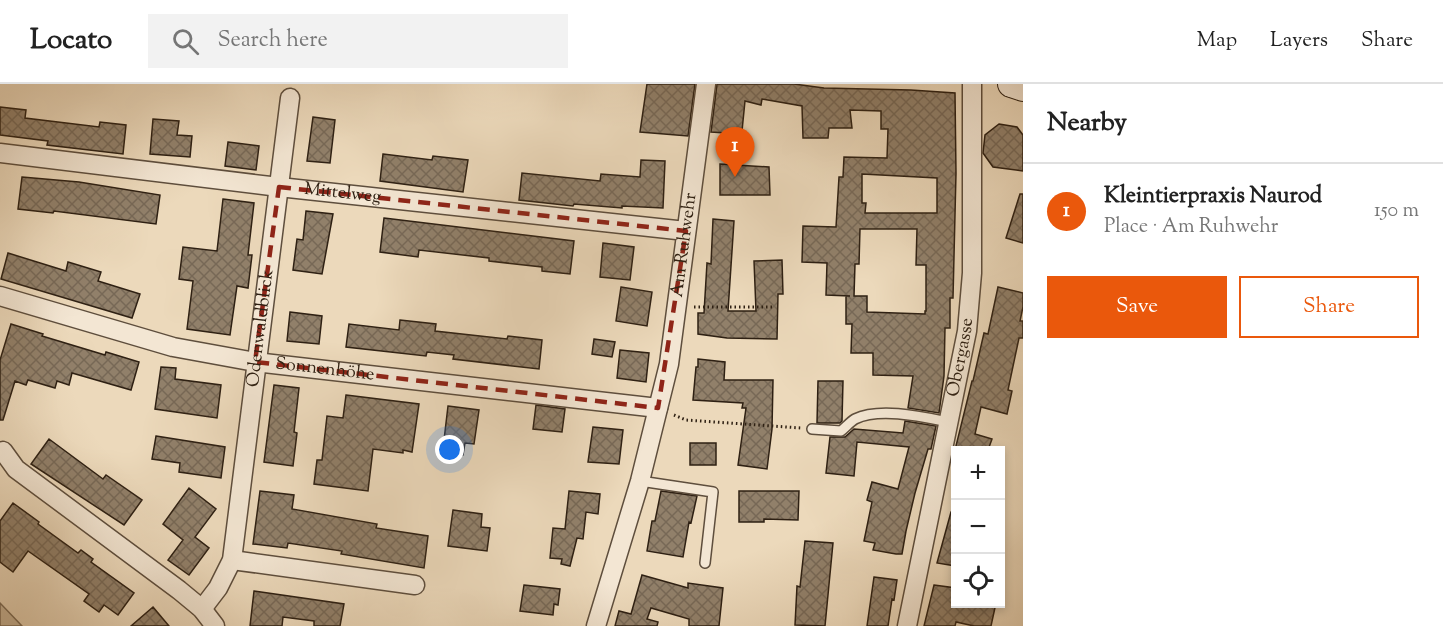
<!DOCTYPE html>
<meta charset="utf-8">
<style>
body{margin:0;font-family:"Sorts Mill Goudy",serif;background:#f2f2f2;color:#222}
.controls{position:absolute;right:18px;bottom:18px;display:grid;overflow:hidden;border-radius:0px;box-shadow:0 3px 9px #0003}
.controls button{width:54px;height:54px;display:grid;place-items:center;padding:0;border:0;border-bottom:2px solid #e0e0e0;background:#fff;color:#222;font:30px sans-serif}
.you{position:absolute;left:450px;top:366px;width:21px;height:21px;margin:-15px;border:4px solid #fff;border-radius:50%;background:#1a73e8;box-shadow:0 0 0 9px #1a73e833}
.badge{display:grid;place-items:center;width:39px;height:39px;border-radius:50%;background:#ea580c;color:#fff;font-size:20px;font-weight:700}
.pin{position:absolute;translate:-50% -50px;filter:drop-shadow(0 2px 3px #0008)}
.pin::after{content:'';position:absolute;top:32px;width:21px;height:18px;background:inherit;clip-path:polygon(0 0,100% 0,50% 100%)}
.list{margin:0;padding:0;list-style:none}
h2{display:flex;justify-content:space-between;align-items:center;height:78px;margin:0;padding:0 24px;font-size:26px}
h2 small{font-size:20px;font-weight:400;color:#767676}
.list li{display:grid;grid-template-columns:39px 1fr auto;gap:18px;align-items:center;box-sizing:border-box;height:96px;padding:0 24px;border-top:2px solid #e0e0e0}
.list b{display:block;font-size:22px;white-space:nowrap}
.list p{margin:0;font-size:20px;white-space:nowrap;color:#767676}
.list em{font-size:20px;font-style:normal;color:#767676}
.actions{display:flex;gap:12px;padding:18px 24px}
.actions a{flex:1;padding:14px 0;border:2px solid #ea580c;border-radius:0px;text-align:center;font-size:21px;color:#ea580c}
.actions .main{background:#ea580c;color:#fff}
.icon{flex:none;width:33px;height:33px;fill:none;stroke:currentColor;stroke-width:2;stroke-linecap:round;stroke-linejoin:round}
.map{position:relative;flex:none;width:1023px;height:542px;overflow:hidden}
header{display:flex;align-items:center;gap:36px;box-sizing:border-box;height:84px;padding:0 30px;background:#fff;border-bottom:2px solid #e0e0e0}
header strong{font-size:28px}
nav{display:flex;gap:33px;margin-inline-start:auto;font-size:21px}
.search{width:420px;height:54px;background:#f2f2f2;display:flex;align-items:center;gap:15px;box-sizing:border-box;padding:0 21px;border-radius:0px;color:#767676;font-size:22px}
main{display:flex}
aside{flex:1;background:#fff}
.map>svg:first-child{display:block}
.grass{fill:#ccba9e;stroke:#7d6d58;stroke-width:1.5}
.building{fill:url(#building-cross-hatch);stroke:#2e2013;stroke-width:1.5;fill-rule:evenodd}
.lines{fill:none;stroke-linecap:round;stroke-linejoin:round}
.lane-casing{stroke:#5e4e3d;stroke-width:12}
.street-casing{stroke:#5e4e3d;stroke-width:21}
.secondary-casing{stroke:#2e2013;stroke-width:28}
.path{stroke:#2e2013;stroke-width:3;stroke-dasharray:1.5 3;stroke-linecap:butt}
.lane{stroke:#f3e6d3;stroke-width:9}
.street{stroke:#f3e6d3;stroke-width:18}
.secondary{stroke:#f3e6d3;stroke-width:26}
.marked{fill:none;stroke:#8f2418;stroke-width:4.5;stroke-dasharray:12 8;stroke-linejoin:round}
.labels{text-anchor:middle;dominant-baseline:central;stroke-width:5;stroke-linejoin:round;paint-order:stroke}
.street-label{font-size:18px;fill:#2e2013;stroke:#f3e6d3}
</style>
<header>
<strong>Locato</strong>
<div class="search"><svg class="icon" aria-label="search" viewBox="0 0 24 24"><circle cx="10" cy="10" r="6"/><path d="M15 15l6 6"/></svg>Search here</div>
<nav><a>Map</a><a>Layers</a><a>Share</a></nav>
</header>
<main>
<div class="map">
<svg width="1023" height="542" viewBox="0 0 1023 542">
<defs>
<pattern id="building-cross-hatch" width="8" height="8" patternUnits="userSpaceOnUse" patternTransform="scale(1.5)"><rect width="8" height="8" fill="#91806a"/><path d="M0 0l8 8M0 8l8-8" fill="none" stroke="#776856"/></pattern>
</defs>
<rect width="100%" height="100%" fill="#ecd9bb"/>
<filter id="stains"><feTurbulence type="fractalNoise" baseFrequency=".00333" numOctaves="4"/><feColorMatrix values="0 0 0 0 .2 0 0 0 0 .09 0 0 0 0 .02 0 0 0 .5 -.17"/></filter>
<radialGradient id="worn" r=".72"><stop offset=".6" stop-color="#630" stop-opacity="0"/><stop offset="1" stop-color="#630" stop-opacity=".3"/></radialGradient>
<path class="grass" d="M0 519 22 542H0Z"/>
<path class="building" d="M647 0H695L688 52 640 48Z
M717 0H794L824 4 911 6 955 9 956 89 953 214H950V244H945L944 292 939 329 908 324 913 292 873 291V269H851L852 240H846V212H850L826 211 827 179 802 178 803 142 836 143 839 93H843L844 73 887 74 888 45H881V27L850 26 852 44H829L828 54H803L802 22 762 15 761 21 745 17 741 57 726 56V49L711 48ZM862 90 937 94V129H865L866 119H862ZM860 145H917L916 181H926V227H925V230L867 228V212H854L855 180H859Z
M0 23 26 26 25 34 99 43 100 38 126 41 123 70 47 61 48 57 0 51Z
M313 33 335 36 330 79 307 77Z
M153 35 179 37 177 51 192 52 190 73 150 70Z
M999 40 1017 43 1023 51V87L993 83 983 69 985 51Z
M228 58 259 62 256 86 225 82Z
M383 70 432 76 433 72 468 76 463 108 380 97Z
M641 76 665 77 663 124 622 122V124L574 120 573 122 519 116 522 89 600 97 601 90 640 93Z
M720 80 769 83 770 111H720Z
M22 93 79 98 160 111 156 140 54 127 53 129 18 125Z
M1020 110H1023V159L1006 154Z
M223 115 254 119 248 171H252L248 204 237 202 230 251 187 245 193 197 179 195 183 163 217 167Z
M306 127 333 130 322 190 293 186 297 155 303 156Z
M384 134 574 157 570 190 542 187V183L489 177V174L419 166 418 173 380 168Z
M713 135 734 137 728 227H756L754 177 782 176 783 210H778L777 255 727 254 698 250V229H704L707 179 711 180Z
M603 159 634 163 630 196 600 193Z
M8 169 66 187 68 178 101 188 98 197 140 210 132 234 1 195Z
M621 203 652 208 647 242 616 237Z
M998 203 1023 209V223L1020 237H1023V254H1019L1008 306 1012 307 1007 330 981 323 975 350 992 355 988 366H955L972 297H973L984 249 988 250Z
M290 228 322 232 319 260 287 257Z
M400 236 436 240 435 247 507 255 508 252 542 256 539 285 453 275 454 271 427 268 426 272 346 263 349 240 399 246Z
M11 240 43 250 42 252 105 271 106 268 139 278 131 306 72 289 69 301 57 297 55 304 28 296 26 301 15 297 3 336H0V276Z
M594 255 615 258 612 273 592 270Z
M620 266 649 269 646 298 617 294Z
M698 275 725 278 724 296H773L772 345 767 385 738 381 746 324H742L743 319 693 316 696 283H698Z
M161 283 176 284 175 295 221 301 217 334 155 325Z
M818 297H843L842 337 840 339H817Z
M274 301 299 304 294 348 297 349 293 382 264 378Z
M346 311 419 320 412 368 403 366V369L373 365 368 407 314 400 317 376H322L327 332 343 334Z
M536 321 565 325 562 348 533 345Z
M448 322 479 326 474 360 465 359 463 371 445 369 447 357 444 356Z
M905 337 936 342 931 365H928L915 409 906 447 902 470H896L873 466 875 459 864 457 872 418 867 416 872 398 898 405 909 363 857 358 854 392 826 389 830 353H845L854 345 903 349Z
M593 343 623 346 619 380 588 378Z
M156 352 225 363 221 394 179 388 180 379 152 375Z
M49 355 103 395 106 391 142 416 124 441 31 380Z
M690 359H716V381H690Z
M189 404 216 425 195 453 209 464 189 491 168 476 183 456 163 440Z
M260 407 294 411 292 425 377 440 376 444 428 452 424 484 341 470 342 467 288 459 287 464 253 460Z
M569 407 600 410 598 430 586 428 583 455 577 454 570 482 561 480 562 475 550 474 553 444 565 445Z
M661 407 697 412 691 439 689 438 683 473 647 467 652 437H655Z
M739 407H799L798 436 764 435V438H739Z
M13 419 39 438 38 440 78 469 81 466 93 475 91 478 134 509 118 531 104 521 99 528 84 517 89 510 28 467 13 488 0 478V437Z
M453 426 482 430 481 443 490 444 487 467 448 462Z
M951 428H956V482L937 479Z
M805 457 833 459 825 542 795 541 797 502 800 503Z
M642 491 688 504V499L723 504 719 542H689V535L651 524 647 535 658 538 657 542H615L619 527 631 530Z
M874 493 897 496 894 516 892 515 888 542H867Z
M524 501 560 505 558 521 554 520 553 531 520 527Z
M934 501 956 504V519H996L991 542H974L956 538 955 542H924Z
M254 507 344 520 340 542H314V537L283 533 282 542H250Z
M153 523 169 542H131Z"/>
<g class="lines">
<g class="lane-casing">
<path id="lane" d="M812 345 841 347C845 344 850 338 855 335 880 323 923 333 948 338
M640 397 713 408 705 479"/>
</g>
<g class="street-casing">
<g id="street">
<path id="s1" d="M0 69 279 103 686 147"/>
<path id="s2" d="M0 212 173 263 255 278 658 324"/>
<path d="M3 367 16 385 179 506 202 525 215 542"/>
<path d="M232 476 415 501"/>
<path id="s3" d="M202 525 218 504 232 476 290 14"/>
<path id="s4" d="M596 542 640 397 669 280 706 0"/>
<path id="s5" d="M907 542 967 247 972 189V0"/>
</g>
</g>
<g class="secondary-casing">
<path id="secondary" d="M1011 0 1023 4"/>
</g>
<path class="path" d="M694 223H774
M674 331 686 336 801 344"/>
<use href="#lane" class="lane"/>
<use href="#street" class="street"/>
<use href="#secondary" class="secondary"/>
</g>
<path class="marked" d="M279 103 686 147 658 324 255 278Z"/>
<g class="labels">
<g class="street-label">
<text stroke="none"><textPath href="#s1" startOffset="345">Mittelweg</textPath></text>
<text stroke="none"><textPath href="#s4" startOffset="392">Am Ruhwehr</textPath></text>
<text stroke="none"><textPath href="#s3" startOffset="291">Odenwaldblick</textPath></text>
<text stroke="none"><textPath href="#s5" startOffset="274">Obergasse</textPath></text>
<text stroke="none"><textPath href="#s2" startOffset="334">Sonnenhöhe</textPath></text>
</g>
</g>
<rect width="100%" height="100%" filter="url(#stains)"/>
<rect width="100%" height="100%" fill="url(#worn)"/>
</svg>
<div class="controls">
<button>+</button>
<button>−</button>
<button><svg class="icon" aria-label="locate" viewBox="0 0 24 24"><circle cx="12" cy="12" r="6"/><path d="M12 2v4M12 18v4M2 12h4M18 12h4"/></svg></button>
</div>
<div class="you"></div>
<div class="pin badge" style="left:735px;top:93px">1</div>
</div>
<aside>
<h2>Nearby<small></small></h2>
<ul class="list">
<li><span class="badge">1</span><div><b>Kleintierpraxis Naurod</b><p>Place · Am Ruhwehr</p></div><em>150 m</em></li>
</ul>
<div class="actions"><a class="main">Save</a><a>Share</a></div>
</aside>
</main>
